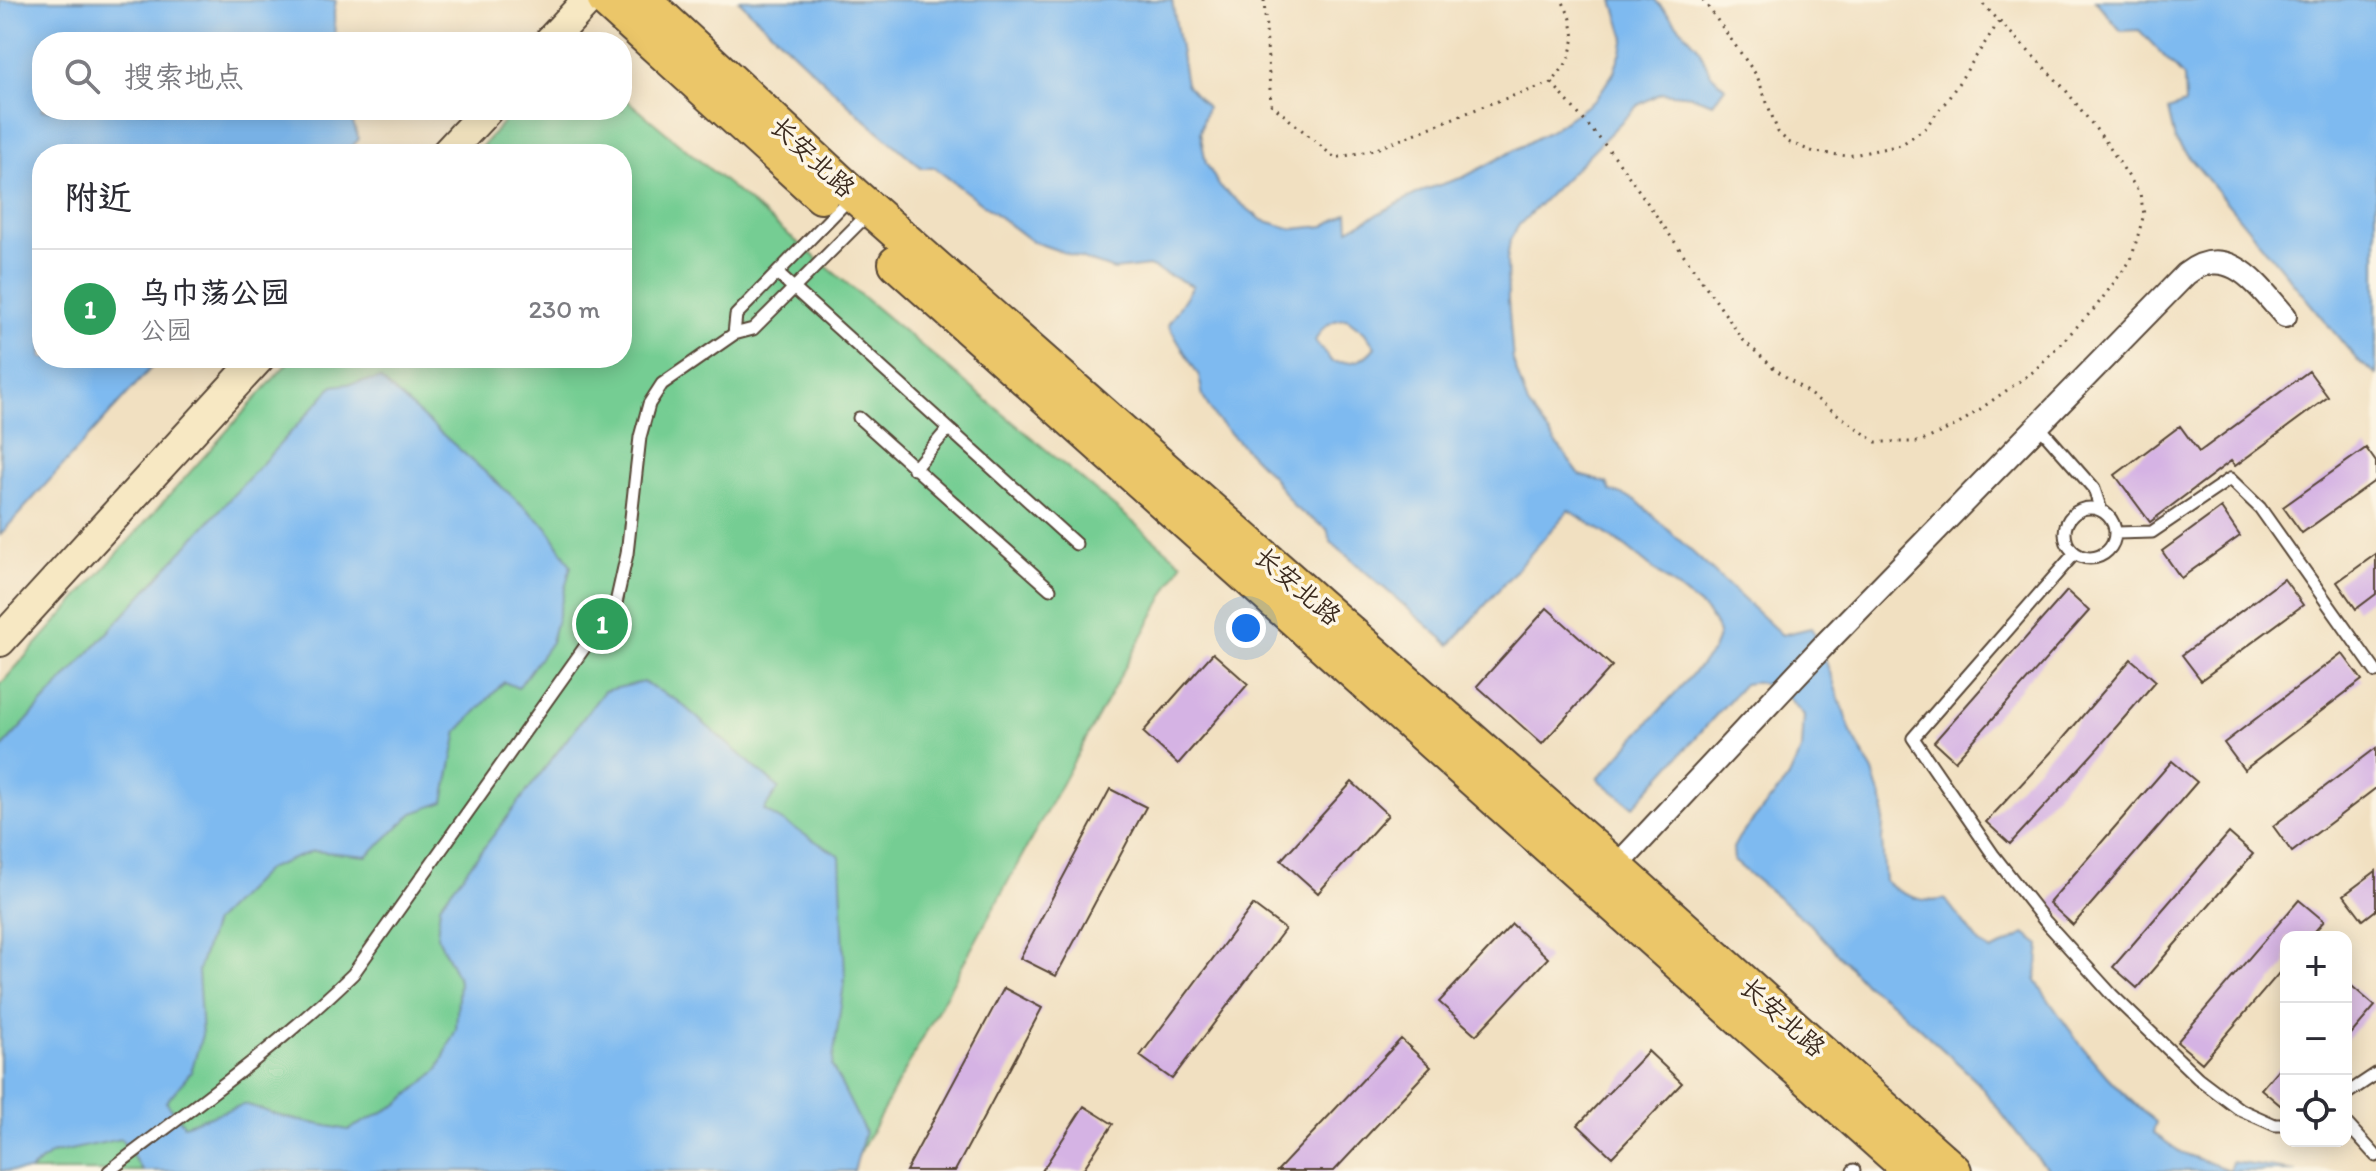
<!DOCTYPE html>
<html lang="zh">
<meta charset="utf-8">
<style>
body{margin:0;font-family:Itim,"LXGW WenKai TC",sans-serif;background:#f2f2f3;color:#2b2b33}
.controls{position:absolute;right:24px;bottom:24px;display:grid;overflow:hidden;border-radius:16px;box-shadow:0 4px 20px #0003}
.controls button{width:72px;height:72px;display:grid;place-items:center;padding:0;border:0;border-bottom:2px solid #e1e1e2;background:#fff;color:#2b2b33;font:40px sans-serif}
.you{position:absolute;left:1246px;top:628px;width:28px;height:28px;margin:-20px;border:6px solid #fff;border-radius:50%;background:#1a73e8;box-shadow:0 0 0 12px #1a73e833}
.badge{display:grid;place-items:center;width:52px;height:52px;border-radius:50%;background:#1f6fb2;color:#fff;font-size:26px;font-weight:700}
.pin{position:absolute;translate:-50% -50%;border:4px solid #fff;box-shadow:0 2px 8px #0006}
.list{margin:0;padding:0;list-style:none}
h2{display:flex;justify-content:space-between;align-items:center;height:104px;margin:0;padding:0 32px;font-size:34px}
h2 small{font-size:26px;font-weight:400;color:#7c7c81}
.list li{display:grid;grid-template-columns:52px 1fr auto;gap:24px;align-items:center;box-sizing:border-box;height:120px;padding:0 32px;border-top:2px solid #e1e1e2}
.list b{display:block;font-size:30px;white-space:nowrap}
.list p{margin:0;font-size:26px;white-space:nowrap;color:#7c7c81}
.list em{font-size:26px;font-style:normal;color:#7c7c81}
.icon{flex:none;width:44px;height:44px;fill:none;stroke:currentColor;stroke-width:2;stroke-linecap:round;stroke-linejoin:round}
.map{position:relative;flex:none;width:2376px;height:1171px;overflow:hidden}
.search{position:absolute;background:#fff;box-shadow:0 4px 20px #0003;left:32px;top:32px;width:600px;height:88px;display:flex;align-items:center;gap:20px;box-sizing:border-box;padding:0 28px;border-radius:32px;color:#7c7c81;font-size:30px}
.panel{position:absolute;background:#fff;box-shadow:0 4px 20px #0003;left:32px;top:144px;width:600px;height:224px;border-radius:32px}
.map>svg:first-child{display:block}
.green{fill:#74cd93;stroke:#587c58;stroke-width:2}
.water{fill:#7ebaf0;stroke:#5c7287;stroke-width:2;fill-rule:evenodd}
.building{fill:#d5b3e4}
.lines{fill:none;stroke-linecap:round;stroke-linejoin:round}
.lane-casing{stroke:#564536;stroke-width:15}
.street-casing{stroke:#564536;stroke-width:26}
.secondary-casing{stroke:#564536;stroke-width:34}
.primary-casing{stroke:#564536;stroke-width:38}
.path{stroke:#564536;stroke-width:3;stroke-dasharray:2 6;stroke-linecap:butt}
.lane{stroke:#fff;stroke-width:11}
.street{stroke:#fff;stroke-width:22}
.secondary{stroke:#f7e8c3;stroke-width:30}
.primary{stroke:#ebc669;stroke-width:34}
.labels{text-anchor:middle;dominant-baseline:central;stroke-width:7;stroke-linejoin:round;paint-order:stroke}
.street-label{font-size:26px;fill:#3b2a1e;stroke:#fcf5e5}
</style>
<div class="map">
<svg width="2376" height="1171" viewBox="0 0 2376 1171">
<rect width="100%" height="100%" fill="#fcf5e5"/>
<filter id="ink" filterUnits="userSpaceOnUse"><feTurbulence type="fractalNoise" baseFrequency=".0125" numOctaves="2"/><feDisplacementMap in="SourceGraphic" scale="16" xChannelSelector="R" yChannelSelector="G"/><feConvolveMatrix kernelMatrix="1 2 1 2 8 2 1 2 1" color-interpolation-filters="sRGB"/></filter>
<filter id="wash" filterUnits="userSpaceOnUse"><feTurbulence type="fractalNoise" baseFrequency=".006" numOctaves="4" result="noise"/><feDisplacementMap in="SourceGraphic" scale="32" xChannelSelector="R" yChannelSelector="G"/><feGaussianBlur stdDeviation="1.8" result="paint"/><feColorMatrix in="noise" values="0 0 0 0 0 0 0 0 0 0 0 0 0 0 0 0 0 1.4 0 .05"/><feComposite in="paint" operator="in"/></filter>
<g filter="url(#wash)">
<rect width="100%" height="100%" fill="#f1e0c1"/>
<path class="green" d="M622 96 1182 563 850 1171H0V685L292 358H622V154H475L514 110H622Z"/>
<path class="water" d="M0 0H336L334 12 335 42H42V110H348L359 139 345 154H42V358H160L0 535Z
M738 0H1172L1186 84 1207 107 1200 132 1206 163 1220 187 1262 220 1293 229 1324 226 1348 213 1349 229 1424 190 1464 177 1550 131 1595 100 1614 72 1625 39 1613 0H1655L1698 47 1710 73 1725 87 1713 103 1693 96 1661 93 1638 105 1519 225 1510 240 1507 261 1508 300 1513 361 1528 405 1580 475 1607 483 1611 491 1636 500 1782 635 1811 628 1818 639 1851 732 1873 772 1884 807 1882 841 1885 881C1899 894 1926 905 1945 899L1980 944 1992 951 2025 934 2040 945 2036 981C2070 1032 2107 1085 2156 1122L2153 1133 2182 1153 2229 1170 2232 1162 2296 1171H2050L2030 1150 1975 1079 1891 1002 1865 984 1813 927 1734 861 1733 848 1739 837 1788 779 1802 748 1804 715C1782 692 1778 678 1744 684L1633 807 1598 779 1713 651 1719 633 1708 613 1626 547 1569 510 1450 645 1331 542 1327 529 1295 508 1272 476 1215 418 1203 397 1199 376 1168 325 1193 286 1149 266 1114 270 1031 241 935 168H922L862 117ZM1347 319 1364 332 1375 347C1361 364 1353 363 1332 362L1315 341C1323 326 1330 320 1347 319Z
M2095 0H2376V375L2357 360 2175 140 2168 110 2185 104 2184 77 2139 30 2121 31Z
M380 379 547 527 571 566 551 642 518 688 504 682 458 731 444 802 413 813 367 856 313 851 267 869 214 922 198 971 202 1035 191 1072 166 1102 184 1125 245 1104 287 1118 348 1130 397 1105 438 1070 456 1029 459 980 437 936 440 905 604 691 643 682 678 701 779 788 764 810 840 856 845 977 832 1066 865 1132 854 1171H143L121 1139 51 1154 29 1171H0V750L333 386Z"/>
<g id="blocks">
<path class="building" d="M2309 371 2328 397 2235 466 2231 461 2150 522 2115 475 2180 426 2199 452Z
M2366 448 2376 462V480L2302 533 2283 507Z
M2221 508 2240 536 2181 578 2162 551Z
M2376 554V594L2356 609 2337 582Z
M2284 579 2303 605 2201 680 2182 655Z
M2067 591 2089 611 1955 761 1934 742Z
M1547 608 1612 666 1542 744 1477 686Z
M1213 653 1248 684 1178 764 1143 732Z
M2342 653 2362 680 2244 770 2224 743Z
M2131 659 2156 681 2098 748 2010 844 1986 822 2056 747Z
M2376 748V788L2292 852 2273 826Z
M2172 761 2197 782 2073 925 2049 903Z
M1352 782 1388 815 1318 893 1281 860Z
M1110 789 1146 807 1056 976 1020 958Z
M2229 833 2253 854 2137 988 2113 967Z
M2376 871V910L2363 920 2344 895Z
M2299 900 2324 921 2310 937H2286V965L2202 1063 2177 1042Z
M1253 905 1285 929 1172 1079 1140 1056Z
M1512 924 1548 958 1476 1035 1439 1002Z
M2346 981 2375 1006 2346 1040Z
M1004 988 1042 1008 955 1171H906Z
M1401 1039 1431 1067 1334 1171H1277Z
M1648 1051 1682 1083 1612 1157 1578 1125Z
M2286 1060V1110L2261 1089Z
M1084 1106 1113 1124 1082 1171H1042Z"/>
</g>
</g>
<g filter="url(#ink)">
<use href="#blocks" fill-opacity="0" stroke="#564536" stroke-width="2"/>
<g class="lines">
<g class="lane-casing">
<path id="lane" d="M850 198 736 315 734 334 753 329 869 213
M777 273 1076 544
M859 418 1050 589
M2038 425 2094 489 2101 510
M914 469 948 429
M2065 533a25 25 0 1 1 50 0a25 25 0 1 1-50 0Z
M2116 533 2152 532 2230 479 2260 508 2376 672
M2075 553 1913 738 1994 856 2045 921 2112 995 2198 1078 2239 1109 2275 1125H2286
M2346 1094 2376 1074
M2346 1123 2376 1156
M109 1171C193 1107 278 1047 353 974L616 603 627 554 640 437 649 404 662 384 734 334
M1853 1171 1854 1170"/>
</g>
<g class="street-casing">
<path id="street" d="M1616 867 1827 642 2186 274C2229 241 2258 286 2285 316"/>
</g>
<g class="secondary-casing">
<path id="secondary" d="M549 42 588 0
M446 154 487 110
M0 641 259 358"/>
</g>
<g class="primary-casing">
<path id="primary" d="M605 0 821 196
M644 0 853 194 1616 867 1954 1171
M896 263 1911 1171"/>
</g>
<path class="path" d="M1264 0 1271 104 1335 158 1374 150 1489 104 1552 83 1568 61 1574 38 1571 19 1562 0
M1703 0 1757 76 1778 132 1788 142 1814 152 1848 156 1901 145 1925 128 1948 99 2000 20
M1552 83 1616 158 1744 341 1775 369 1876 442H1920L1959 424 2034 371 2095 308 2131 260 2144 214 2140 194 2106 142 2064 88 1979 0"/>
<use href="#lane" class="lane"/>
<use href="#street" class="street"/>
<use href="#secondary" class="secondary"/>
<use href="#primary" class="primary"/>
</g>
</g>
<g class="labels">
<g class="street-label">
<text transform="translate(813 157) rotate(43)">长安北路</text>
<text transform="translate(1298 586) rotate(41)">长安北路</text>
<text transform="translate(1783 1017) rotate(42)">长安北路</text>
</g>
</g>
</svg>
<div class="controls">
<button>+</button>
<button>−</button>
<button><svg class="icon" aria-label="locate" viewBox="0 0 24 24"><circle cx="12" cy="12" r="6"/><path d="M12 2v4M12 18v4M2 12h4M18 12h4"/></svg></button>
</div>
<div class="you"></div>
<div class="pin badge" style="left:602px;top:624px;background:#2e9e5b">1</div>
<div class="search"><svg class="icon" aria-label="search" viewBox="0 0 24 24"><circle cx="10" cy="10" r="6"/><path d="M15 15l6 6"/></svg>搜索地点</div>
<section class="panel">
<h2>附近<small></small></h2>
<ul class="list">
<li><span class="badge" style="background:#2e9e5b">1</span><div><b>乌巾荡公园</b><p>公园</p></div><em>230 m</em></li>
</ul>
</section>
</div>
